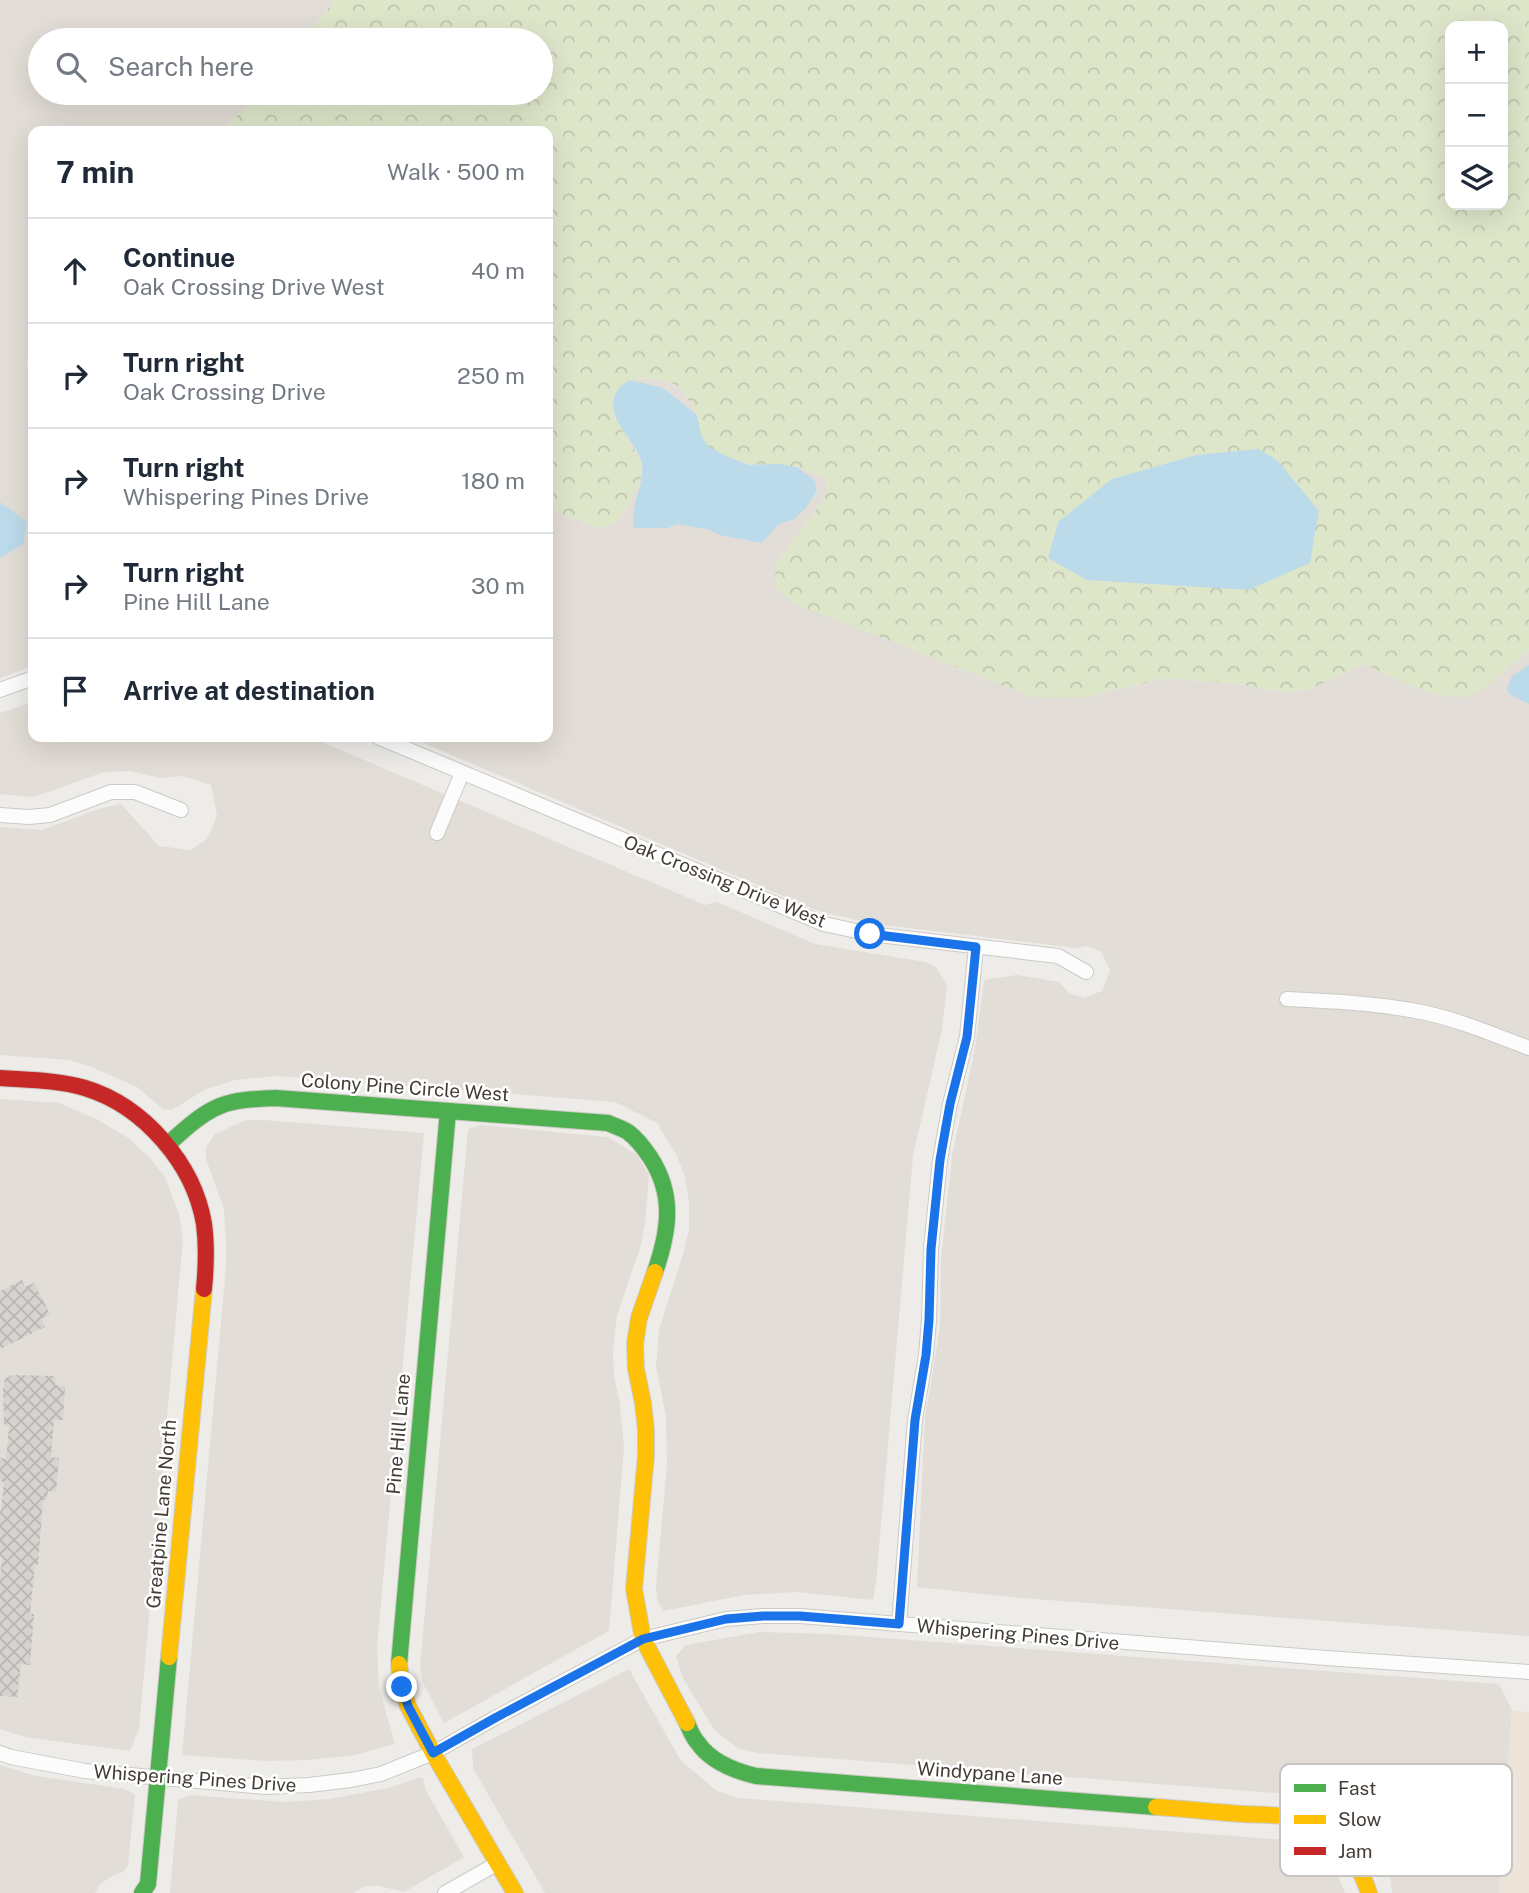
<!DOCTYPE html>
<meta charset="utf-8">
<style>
body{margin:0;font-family:"Public Sans",sans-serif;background:#f6f6f7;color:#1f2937}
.controls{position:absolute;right:21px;top:21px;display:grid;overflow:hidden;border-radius:14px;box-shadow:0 7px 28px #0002}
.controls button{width:63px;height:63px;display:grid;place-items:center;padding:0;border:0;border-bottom:2px solid #e0e1e3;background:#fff;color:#1f2937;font:35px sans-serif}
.stop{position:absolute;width:21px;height:21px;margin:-16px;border:5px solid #1a73e8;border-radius:50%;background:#fff}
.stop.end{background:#1a73e8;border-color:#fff;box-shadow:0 2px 7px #0008}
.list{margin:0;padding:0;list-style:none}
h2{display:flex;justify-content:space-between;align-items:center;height:91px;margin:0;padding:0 28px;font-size:30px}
h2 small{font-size:23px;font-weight:400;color:#747a83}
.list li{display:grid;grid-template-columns:46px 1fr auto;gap:21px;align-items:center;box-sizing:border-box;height:105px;padding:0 28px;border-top:2px solid #e0e1e3}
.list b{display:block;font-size:26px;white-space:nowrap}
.list p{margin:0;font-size:23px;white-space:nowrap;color:#747a83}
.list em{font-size:23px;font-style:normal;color:#747a83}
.icon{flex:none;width:38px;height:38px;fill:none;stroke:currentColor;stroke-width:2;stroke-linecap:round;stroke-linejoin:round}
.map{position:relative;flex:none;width:1529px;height:1893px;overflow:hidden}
.search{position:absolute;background:#fff;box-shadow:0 7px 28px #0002;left:28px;top:28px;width:525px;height:77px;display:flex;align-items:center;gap:18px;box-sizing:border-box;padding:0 24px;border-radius:38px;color:#747a83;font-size:26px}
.panel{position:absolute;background:#fff;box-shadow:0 7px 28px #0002;left:28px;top:126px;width:525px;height:616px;border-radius:14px}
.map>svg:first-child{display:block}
.residential{fill:#e2ddd6}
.commercial{fill:#ede3d9}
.forest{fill:url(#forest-crowns);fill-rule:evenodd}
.water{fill:#bcdbea}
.building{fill:url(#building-cross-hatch)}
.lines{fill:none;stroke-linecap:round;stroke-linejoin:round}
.street-casing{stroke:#cccac6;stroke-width:16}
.fast-casing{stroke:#cfcbc3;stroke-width:18}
.slow-casing{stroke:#cfcbc3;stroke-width:18}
.jam-casing{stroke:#cfcbc3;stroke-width:18}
.street{stroke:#fcfcfc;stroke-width:14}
.fast{stroke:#4caf50;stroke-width:16}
.slow{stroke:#ffc107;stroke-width:16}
.jam{stroke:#c62828;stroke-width:16}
.route{stroke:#1a73e8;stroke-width:9}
.labels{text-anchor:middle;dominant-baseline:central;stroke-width:5;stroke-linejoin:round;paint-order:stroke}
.street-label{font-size:19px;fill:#433d36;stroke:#fff}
.key{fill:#fff;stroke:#c7c5c3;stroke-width:2}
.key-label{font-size:19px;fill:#433d36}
</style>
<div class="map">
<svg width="1529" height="1893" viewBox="0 0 1529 1893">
<defs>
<pattern id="forest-crowns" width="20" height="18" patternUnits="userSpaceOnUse" patternTransform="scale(1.75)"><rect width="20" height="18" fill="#dee6ca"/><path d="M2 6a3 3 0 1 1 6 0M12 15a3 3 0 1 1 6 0" fill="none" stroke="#c0c6ae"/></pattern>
<pattern id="building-cross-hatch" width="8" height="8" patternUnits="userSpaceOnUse" patternTransform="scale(1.75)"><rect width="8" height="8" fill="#d6d3d0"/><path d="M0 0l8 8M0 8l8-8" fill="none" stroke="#b9b6b3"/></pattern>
</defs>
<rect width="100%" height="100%" fill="#eeece9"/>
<path class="residential" d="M0 0H335L303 40H40V93H259L222 131H33V322L27 366 33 372V666L0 678Z
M655 378 680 386 697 415 797 467 824 478 827 483 828 492 821 503 775 566 1085 697 1165 678 1238 684 1280 692 1310 689 1364 664 1422 689 1449 697 1482 689 1529 649V1636L1021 1598 917 1587 925 1417 940 1328 941 1260 952 1156 975 1048 984 980 1017 975 1059 982 1069 993 1083 998 1102 991 1110 970 1101 952 1087 946 1076 948 875 924 821 912 409 737H548V508L597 528 614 524 626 509 641 478 642 463 614 415 629 380Z
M33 702V737H310L705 905 717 902 815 944 926 962 936 967 947 985 942 1029 913 1156 876 1583 873 1600 797 1592 744 1595 664 1611 658 1602 656 1587 667 1465 666 1417 656 1366 659 1330 684 1251 689 1228V1202L685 1177 677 1156 657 1123 615 1102 278 1076 235 1080 204 1090 172 1110 163 1109 137 1087 92 1067 69 1060 0 1055V827L42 830 102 808 121 804 159 846 191 850 207 839 217 816 211 785 182 776 160 778 130 771 104 772 34 797 0 794V713Z
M0 1099 59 1103 96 1119 127 1137 148 1156 165 1177 179 1214 183 1239 139 1729 130 1751 25 1737 0 1729Z
M246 1120H264L424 1133 377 1647 379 1688 395 1744 355 1755 309 1760 267 1761 182 1755 226 1267V1239L224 1209 206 1159V1147L215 1134Z
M481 1125 608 1137 637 1155 649 1175 645 1224 640 1248 617 1315 613 1352 614 1377 620 1404 624 1448 609 1631 444 1723 422 1681 420 1667 468 1129Z
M760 1632 830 1634 1499 1684 1512 1710 1499 1893H1392L1391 1882 1385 1862 1367 1833 1338 1806 1314 1796 758 1753 740 1749 724 1738 713 1728 683 1678 676 1656 686 1645Z
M629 1669 681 1761 717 1791 738 1798 1285 1840 1302 1844 1319 1854 1336 1871 1345 1893H545L473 1768 472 1749Z
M0 1765 36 1776 125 1789 135 1795 128 1865 123 1872 114 1875 100 1884 95 1893H0Z
M417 1778H423L426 1791 464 1857 404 1892 379 1886H366L353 1893H170L178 1800 189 1795 283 1802 330 1799 392 1787Z"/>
<path class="commercial" d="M1512 1710 1529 1712V1893H1499Z"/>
<path class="forest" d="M335 0H1529V649C1513 663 1489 690 1468 696 1439 704 1391 675 1364 664L1310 689 1280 692 1238 684 1165 678 1085 697 1036 698 793 603 776 586 775 566 821 503 828 492 827 483 824 478 797 467 779 464 749 465 726 456 708 446 701 435 697 415 680 386C656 378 638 373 617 390L614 415 642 463 641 478 626 509 614 524 597 528 548 508V131H222L259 93H541V40H303ZM1450 26H1503V205H1450Z"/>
<path class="water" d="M629 380 663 388 697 415 701 435 708 446 726 456 749 465 779 464 797 467 815 481 817 490 806 508 794 519 779 524 762 543 720 535 710 530 677 524 668 528H634C629 507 645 486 642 464 638 440 601 418 617 391 619 387 625 383 629 380Z
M1258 449 1277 460 1319 511 1310 563 1248 590 1087 580 1048 558 1058 522 1112 479 1196 455Z
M0 502 27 522 23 544 0 558Z
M1529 665V704L1509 694 1507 688 1512 676Z"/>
<path class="building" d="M22 1280 25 1287 34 1283 50 1314 41 1319 45 1327 0 1349V1291Z
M12 1375 55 1376V1385L65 1386 63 1420H54L51 1457 59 1458 56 1492 48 1491 47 1500H43L38 1565H35L30 1614H34L30 1665 21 1664 17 1697 0 1696V1579L2 1557H0V1511H1L4 1482 0 1481V1458L6 1459 9 1427 4 1424 3 1390 5 1379Z"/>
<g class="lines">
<g class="street-casing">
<path id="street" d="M0 690 33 678
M378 737 824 924 870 934 1058 956 1086 972
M0 815 29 817 50 815 111 792H135L181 810
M437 833 462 773
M1287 999C1330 1001 1373 1003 1416 1011 1455 1018 1492 1034 1529 1048
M899 1624 915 1420 926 1355 929 1320 931 1249 940 1160 950 1104 967 1037 976 947
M0 1753 11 1757 85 1771 265 1787 309 1785 351 1780 381 1774 433 1753 495 1718 643 1639 726 1619 763 1616H800L1326 1658 1529 1672
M445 1893 498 1863"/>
</g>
<g class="fast-casing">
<path id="fast" d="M167 1145C183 1131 200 1114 220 1106 238 1099 257 1099 275 1098L608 1123C614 1126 622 1128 628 1132 636 1138 644 1148 650 1157 675 1195 669 1231 655 1272
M399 1664 448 1111
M687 1723C690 1730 693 1738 698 1743 711 1762 735 1771 756 1776L1156 1807
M142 1893 148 1884 169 1657"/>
</g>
<g class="slow-casing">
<path id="slow" d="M655 1272 639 1318 635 1344 636 1369 643 1403 646 1430V1455L634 1589 643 1639 687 1723
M169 1657 204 1289
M399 1664 402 1687 408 1706 433 1753 515 1893
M1156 1807C1185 1809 1214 1812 1243 1814 1261 1815 1280 1814 1297 1819 1335 1828 1357 1857 1369 1893"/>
</g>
<g class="jam-casing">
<path id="jam" d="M0 1078C29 1080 58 1080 85 1088 144 1106 194 1164 204 1224 207 1246 206 1268 204 1289"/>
</g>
<use href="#street" class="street"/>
<use href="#fast" class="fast"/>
<use href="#slow" class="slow"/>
<use href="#jam" class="jam"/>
</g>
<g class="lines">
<path class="route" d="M402 1687 408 1706 433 1753 495 1718 643 1639 726 1619 763 1616H800L899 1624 915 1420 926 1355 929 1320 931 1249 940 1160 950 1104 967 1037 976 947 870 934"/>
</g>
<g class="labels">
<g class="street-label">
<text transform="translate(725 881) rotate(22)">Oak Crossing Drive West</text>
<text transform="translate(405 1087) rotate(4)">Colony Pine Circle West</text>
<text transform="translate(398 1434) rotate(-85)">Pine Hill Lane</text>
<text transform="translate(161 1514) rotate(-85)">Greatpine Lane North</text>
<text transform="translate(1018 1634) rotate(5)">Whispering Pines Drive</text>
<text transform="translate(990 1773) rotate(4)">Windypane Lane</text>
<text transform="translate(195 1778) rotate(4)">Whispering Pines Drive</text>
</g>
</g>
<rect x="1280" y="1764" width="232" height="112" rx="10" class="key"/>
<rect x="1294" y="1784" width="32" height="8" fill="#4caf50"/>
<rect x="1294" y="1815" width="32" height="9" fill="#ffc107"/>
<rect x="1294" y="1847" width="32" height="8" fill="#c62828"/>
<g class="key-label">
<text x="1338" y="1795">Fast</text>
<text x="1338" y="1826">Slow</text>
<text x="1338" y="1858">Jam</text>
</g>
</svg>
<div class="controls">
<button>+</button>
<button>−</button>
<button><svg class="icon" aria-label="layers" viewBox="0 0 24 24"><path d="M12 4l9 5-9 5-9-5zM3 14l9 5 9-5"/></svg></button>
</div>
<div class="stop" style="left:870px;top:934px"></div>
<div class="stop end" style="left:402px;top:1687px"></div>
<div class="search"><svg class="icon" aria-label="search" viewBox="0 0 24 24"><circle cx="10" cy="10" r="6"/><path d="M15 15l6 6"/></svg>Search here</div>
<section class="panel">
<h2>7 min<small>Walk · 500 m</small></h2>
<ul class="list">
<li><svg class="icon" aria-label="ahead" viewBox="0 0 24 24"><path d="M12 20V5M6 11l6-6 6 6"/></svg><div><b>Continue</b><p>Oak Crossing Drive West</p></div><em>40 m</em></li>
<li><svg class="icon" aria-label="right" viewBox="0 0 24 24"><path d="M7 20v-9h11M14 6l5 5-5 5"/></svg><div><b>Turn right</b><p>Oak Crossing Drive</p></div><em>250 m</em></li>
<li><svg class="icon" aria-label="right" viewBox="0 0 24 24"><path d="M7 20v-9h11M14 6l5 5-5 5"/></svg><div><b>Turn right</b><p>Whispering Pines Drive</p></div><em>180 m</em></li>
<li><svg class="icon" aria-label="right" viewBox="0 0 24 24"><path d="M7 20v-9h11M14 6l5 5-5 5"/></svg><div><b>Turn right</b><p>Pine Hill Lane</p></div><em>30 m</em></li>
<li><svg class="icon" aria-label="arrive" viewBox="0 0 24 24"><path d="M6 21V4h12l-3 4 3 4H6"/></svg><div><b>Arrive at destination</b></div></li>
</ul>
</section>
</div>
